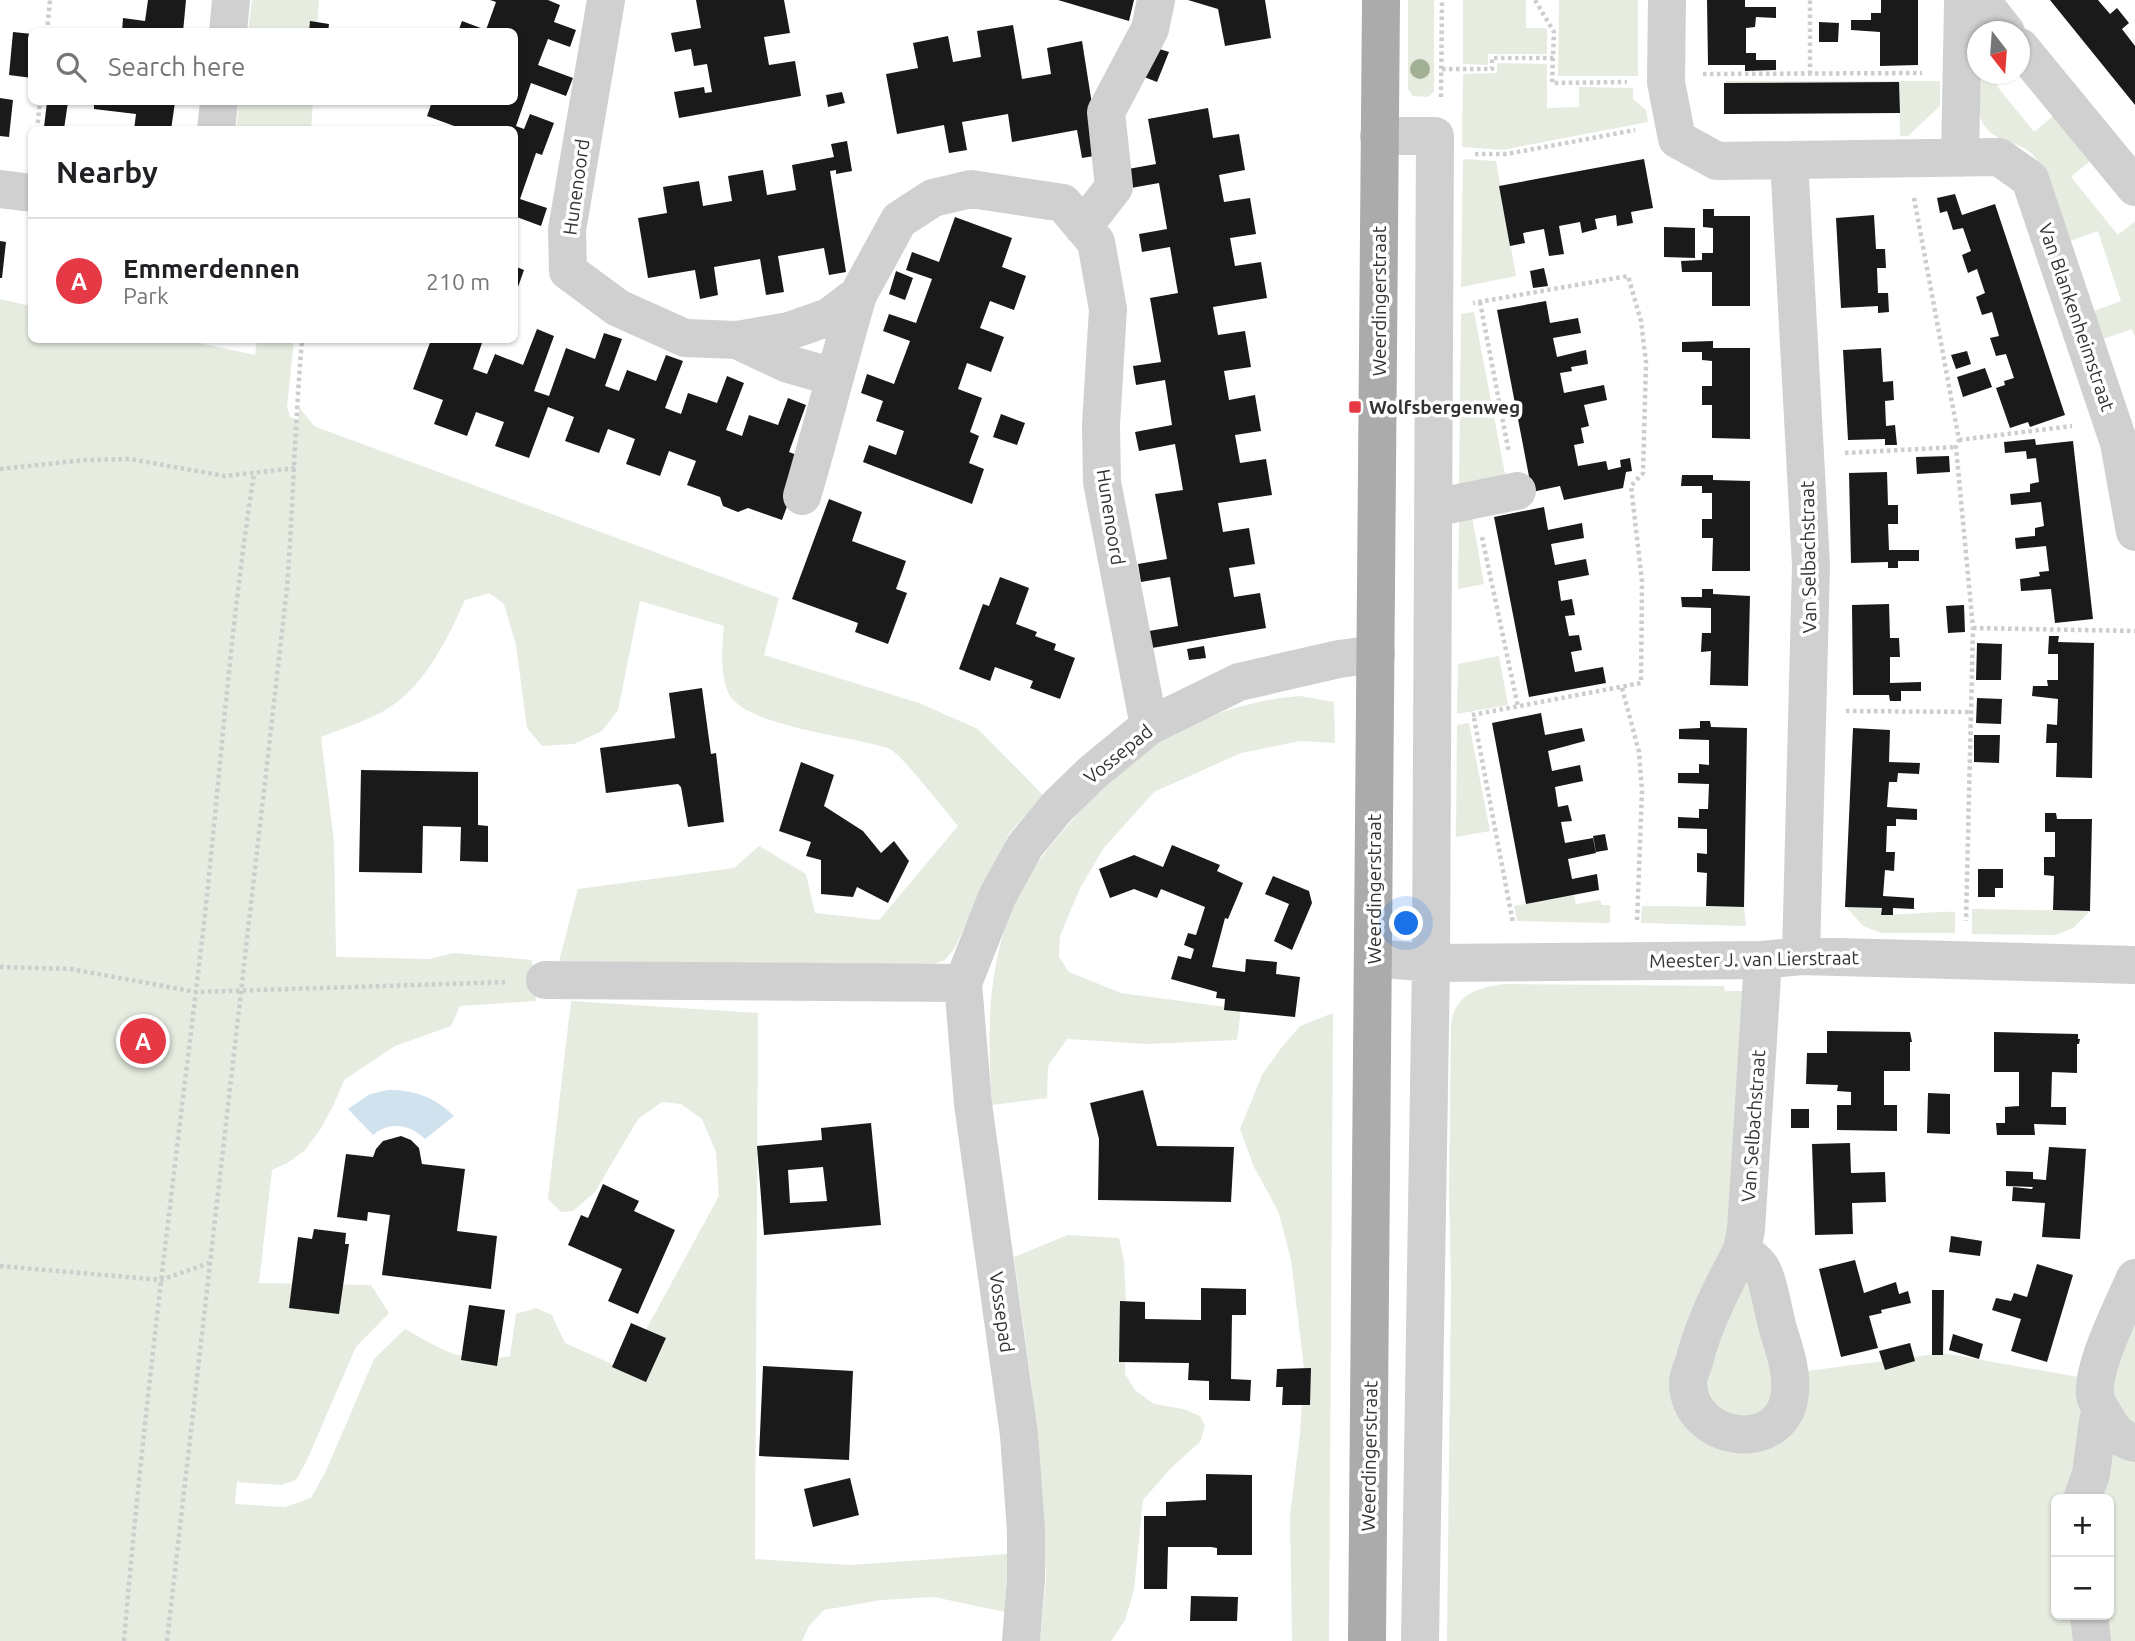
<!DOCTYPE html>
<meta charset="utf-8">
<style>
body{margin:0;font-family:Ubuntu,sans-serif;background:#f2f2f2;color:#202124}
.controls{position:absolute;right:21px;bottom:21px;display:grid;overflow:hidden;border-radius:10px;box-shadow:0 2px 5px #0004}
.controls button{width:63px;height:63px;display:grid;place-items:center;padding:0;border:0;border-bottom:2px solid #e0e0e0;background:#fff;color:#202124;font:35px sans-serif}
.compass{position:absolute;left:1967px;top:21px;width:63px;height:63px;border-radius:50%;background:#fff;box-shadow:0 2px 5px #0004;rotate:163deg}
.you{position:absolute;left:1407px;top:924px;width:24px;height:24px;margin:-18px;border:5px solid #fff;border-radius:50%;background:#1a73e8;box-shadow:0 0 0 10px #1a73e833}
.badge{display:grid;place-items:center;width:46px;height:46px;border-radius:50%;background:#e63946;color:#fff;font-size:23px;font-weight:700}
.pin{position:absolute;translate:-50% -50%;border:4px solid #fff;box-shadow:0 2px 7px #0006}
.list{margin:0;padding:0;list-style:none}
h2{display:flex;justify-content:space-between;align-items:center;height:91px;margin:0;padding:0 28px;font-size:30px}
h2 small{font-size:23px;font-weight:400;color:#757577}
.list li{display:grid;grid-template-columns:46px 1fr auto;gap:21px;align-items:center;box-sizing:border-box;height:126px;padding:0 28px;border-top:2px solid #e0e0e0}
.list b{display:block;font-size:26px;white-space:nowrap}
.list p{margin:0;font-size:23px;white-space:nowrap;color:#757577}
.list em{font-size:23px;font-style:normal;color:#757577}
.icon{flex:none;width:38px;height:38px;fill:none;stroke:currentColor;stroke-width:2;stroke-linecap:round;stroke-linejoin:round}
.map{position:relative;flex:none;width:2135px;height:1641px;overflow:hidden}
.search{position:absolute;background:#fff;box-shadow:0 2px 5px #0004;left:28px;top:28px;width:490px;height:77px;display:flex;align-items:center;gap:18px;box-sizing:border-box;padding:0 24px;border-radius:10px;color:#757577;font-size:26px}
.panel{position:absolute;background:#fff;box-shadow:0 2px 5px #0004;left:28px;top:126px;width:490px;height:217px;border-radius:10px}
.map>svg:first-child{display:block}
.green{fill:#e6ecdf}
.water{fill:#cfe2ee}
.building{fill:#1a1a1a;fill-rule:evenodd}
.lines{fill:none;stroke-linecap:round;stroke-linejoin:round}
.path{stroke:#cdcdcd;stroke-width:4.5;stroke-dasharray:3.5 3.5;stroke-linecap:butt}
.minor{stroke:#d0d0d0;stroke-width:38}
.major{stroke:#ababab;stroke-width:38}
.tree{fill:#a2b095}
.poi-dot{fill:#e63946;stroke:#fff;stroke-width:2.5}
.labels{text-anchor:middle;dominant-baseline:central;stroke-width:7;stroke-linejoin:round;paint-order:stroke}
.street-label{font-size:19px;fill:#333;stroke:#fff}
.poi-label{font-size:19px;font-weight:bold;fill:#333;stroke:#fff;text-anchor:start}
</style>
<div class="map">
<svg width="2135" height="1641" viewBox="0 0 2135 1641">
<rect width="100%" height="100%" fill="#fff"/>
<path class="green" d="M252 0H319L317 31 248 32Z
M1408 0H1434V92L1428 97 1413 96 1408 89Z
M1463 0H1526V28H1547V54H1488V65L1463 64Z
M1559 0H1638V76H1558Z
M1497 63 1547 64V108L1579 107V87L1633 88V99L1646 110 1648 122 1502 150 1462 147 1463 74 1497 73Z
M1978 74H2012L1997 86 2034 132 2059 111 2096 156 2071 177 2118 235 2135 221V337L2132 329 2100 340 2091 312 2121 301 2098 231 2068 242C2060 221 2047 171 2034 156 2017 137 1991 147 1979 115Z
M1725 81H1940V106L1908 136H1900L1899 82 1725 83Z
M239 102H313L311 129H236Z
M1463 159 1496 161 1516 276 1461 287Z
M0 299 31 306 32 340H185L255 355 257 340H294L287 407 290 417 298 420 299 407 314 426 319 428 779 598 764 655 919 703 978 729 1043 795 1009 834 954 949 945 960 931 965 559 961 578 889 734 868 759 846 806 874 815 913 879 920 958 826C947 813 900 753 890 749 856 736 739 727 727 690 720 670 722 646 724 626L640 601 618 710 602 731 574 744 542 746 527 728 516 645 504 604 489 593 465 600C447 640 423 690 382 712 363 722 341 729 321 737L334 842 336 957 430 959 453 953 532 960 536 1001 460 1006 451 1026 395 1046 344 1080 334 1104 320 1130 304 1151 287 1163 272 1170 259 1283 371 1285 389 1313 356 1347 306 1462 296 1480 282 1485 237 1482 235 1504 285 1507 311 1498 326 1471 374 1359 405 1329C444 1351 465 1365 510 1356L516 1314 536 1308 552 1315 565 1343 614 1365 631 1357 719 1196 716 1152 702 1119 681 1104 662 1102 638 1119 595 1192 573 1211 561 1212 548 1199 571 1001 758 1013 755 1559 850 1565 1008 1554 1005 1612 934 1597 881 1600 824 1610 809 1626 802 1641H0Z
M1474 312 1506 479 1459 488 1461 314Z
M1472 516 1484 584 1458 589 1459 518Z
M1499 656 1508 705 1457 714 1458 664Z
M1300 696 1334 702 1335 743 1300 741 1241 753 1154 792 1103 849 1080 888 1060 936 1059 957 1069 972 1121 993 1241 1009 1237 1040 1147 1044 1067 1039 1048 1066 1047 1098 992 1105C988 1037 986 982 1009 916 1021 880 1046 851 1070 823 1084 807 1097 790 1112 775 1160 730 1235 701 1300 696Z
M1469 723 1490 831 1456 837 1457 725Z
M1574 895 1576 904 1600 900 1602 905H1610V923L1517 921 1514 906Z
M1642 906 1744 907 1746 926 1641 923Z
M1846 907 1882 908V914C1906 916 1930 911 1955 912V933H1881L1863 926Z
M1972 909 2090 911 2073 928 2056 935 1972 934Z
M1505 984 1724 986 1725 991H1745L1738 1229 1684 1356 1729 1444 1800 1372 1943 1353 2084 1378 2075 1499H2056V1615H2076L2080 1641H1447L1451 1286 1449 1190 1451 1026C1454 995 1477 987 1505 984Z
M1333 1013 1329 1641H1292L1290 1515 1300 1434 1304 1368 1291 1260 1279 1213 1253 1165 1240 1129 1262 1075 1281 1048 1300 1026Z
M1068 1235 1119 1238 1124 1261 1126 1302 1125 1374 1135 1390 1154 1404 1183 1409 1200 1416 1205 1426 1200 1442 1171 1468 1143 1500 1134 1590 1125 1620 1111 1641H1040L1046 1578 1044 1537 1031 1380 1014 1257Z
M1744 1268 1781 1382 1754 1425 1701 1400Z
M2135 1308V1433L2112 1415 2116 1353Z
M2105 1433 2135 1450V1641H2104L2100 1615H2109V1499H2092Z"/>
<path class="water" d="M388 1090C416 1090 434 1097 454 1116L425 1139C410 1124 389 1121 373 1135L348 1109 370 1094Z"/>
<path class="building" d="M148 0H186L183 32H122L123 18 145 21Z
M490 0H548L560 5 554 22 576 30 570 47 548 39 538 65 573 78 566 96 531 83 516 126 524 129 530 114 554 123 542 155 536 153 520 199 547 208 541 226 514 216V130H465L427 116 432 102H514V32H458L462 21 486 30 496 2Z
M696 0H784L790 33 764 37 769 65 795 61 801 96 679 118 674 92 704 87 705 93 712 92 707 64 694 66 691 49 675 52 671 33 701 28Z
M1058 0H1134L1129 21Z
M1188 0H1265L1271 38 1225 46 1218 9Z
M1707 0H1745V7H1776V18L1756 17 1755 27 1746 28V53H1756V60H1776V70L1745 71V65H1708Z
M1881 0H1918V65L1880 66V32L1851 30V20H1871V13H1881Z
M2050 0H2098L2110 14 2117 8 2129 23 2122 29 2135 46V105Z
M310 21 329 24 328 32H309Z
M1819 22 1839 23 1838 42H1819Z
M1013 25 1022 79 1051 74 1047 48 1082 41 1100 155 1082 158 1077 130 1012 142 1008 114 962 122 967 150 949 153 944 125 897 134 886 74 918 68 913 43 948 36 953 62 981 57 977 31Z
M13 32 32 34V78L9 75Z
M1150 46 1169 52 1157 82 1139 75Z
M1899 82 1900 113 1724 114V83Z
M842 92 845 103 828 107 826 95Z
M0 98 13 100 9 137 0 136Z
M47 102H68L64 129 44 127Z
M94 102H175L171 130H134L136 114 94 109Z
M1208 108 1213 138 1239 134 1245 170 1219 175 1224 202 1250 198 1256 234 1230 238 1235 266 1261 262 1267 298 1213 307 1218 335 1245 331 1251 367 1224 371 1229 400 1255 395 1261 431 1235 435 1240 463 1266 459 1272 495 1218 503 1223 532 1249 528 1255 564 1229 568 1234 597 1260 593 1266 628 1152 648 1149 631 1178 626 1170 577 1141 582 1138 564 1167 559 1155 494 1183 490 1175 444 1139 451 1135 432 1172 425 1165 380 1136 385 1133 366 1161 362 1150 298 1178 293 1170 247 1142 252 1139 234 1167 229 1159 183 1131 188 1128 169 1156 164 1148 119Z
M847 141 852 171 836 174V170L830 171 846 272 829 275 824 248 778 256 784 292 766 295 760 259 714 267 718 295 700 299 695 270 648 278 638 218 667 213 663 187 699 181 703 206 732 201 728 176 763 170 767 195 796 190 792 165 834 157 831 144Z
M1644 159 1653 208 1631 212 1633 223 1617 226 1616 215 1595 219 1597 229 1582 233 1580 222 1559 226 1564 254 1549 256 1544 229 1523 233 1525 243 1510 246 1499 186Z
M1955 194 1962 215 1995 204 2065 415 2030 427 2028 422 2010 428 1996 388 2005 385 2004 381 2014 378 2006 354 1996 356 1990 338 1999 336 1992 312 1982 315 1976 297 1985 293 1977 269 1968 273 1962 255 1971 251 1963 228 1953 230 1947 211 1940 213 1937 198Z
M1703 209H1714V216H1750V306H1712V272H1682L1681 261 1702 260V253H1713V228L1703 227Z
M1874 215 1876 249H1885L1886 268H1877L1878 293H1888L1889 312 1878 313V306L1841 308 1836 218Z
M955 217 1012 238 1002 267 1026 276 1014 310 990 301 980 328 1004 337 991 372 967 363 958 389 982 398 970 432 979 436 969 463 984 469 972 504 863 462 869 445 896 455 904 431 876 421 883 401 861 393 867 374 894 384 910 341 883 331 889 314 916 323 932 279 906 270 912 252 939 262Z
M1664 227 1695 228V258L1664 257Z
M0 241 6 242 2 278H0Z
M514 266 524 270 518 287 514 286Z
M1544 268 1548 286 1533 288 1530 271Z
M896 271 913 278 905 300 889 294Z
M1546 301 1550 323 1578 318 1581 333 1553 338 1557 357 1586 350 1588 364 1571 367 1572 371 1560 373 1564 393 1604 385 1607 400 1584 405 1589 426 1581 428 1584 443 1574 445 1578 466 1606 461 1608 470 1621 467 1620 460 1630 458 1632 471 1626 472 1623 488 1564 500 1560 486 1532 492 1497 310Z
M537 329 554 336 534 391 549 396 566 348 595 359 604 333 622 339 605 386 619 391 627 370 656 381 666 355 683 361 665 408 681 414 688 393 717 403 727 376 744 383 726 430 742 436 749 415 778 425 788 398 806 405 789 452 805 458 782 520 748 508 738 512 723 506 720 497 687 485 696 461 669 451 660 476 626 464 635 439 608 429 599 453 565 441 574 417 548 407 529 458 495 446 504 422 476 412 467 436 434 424 443 400 413 389 431 340H455L463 342 464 340H483L473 369 487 374 495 354 523 365Z
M1713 341V348H1750V439L1712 438V405H1702V386H1712V361L1702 360V352H1682V342Z
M1881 348 1883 382 1893 381 1894 400 1885 401 1886 426 1895 425 1897 445H1885V439L1848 440 1843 350Z
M1967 351 1971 364 1956 369 1951 355Z
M1985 368 1992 387 1963 397 1957 377Z
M1001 414 1025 423 1017 445 993 437Z
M2035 439 2036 445 2073 441 2093 619 2055 623 2051 589 2021 591 2020 579 2040 576 2039 572 2049 571 2046 546 2016 549 2015 538 2035 536V528L2044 526 2041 502 2011 505 2010 494 2030 492V484L2039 482 2036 458 2027 459 2026 451 2005 453 2004 442Z
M1949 456 1950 472 1917 474 1916 457Z
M1887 472 1888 505H1898V524H1888L1889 550H1919V561H1898V568H1888V562L1851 563 1849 473Z
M1682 475H1713V480L1750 481V571H1712L1713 538H1702V519H1712V493H1702V486H1681Z
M829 499 862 512 852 541 906 561 896 589 907 593 888 644 855 632 858 623 792 599Z
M1544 507 1548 530 1582 523 1584 538 1551 544 1555 565 1586 559 1589 575 1558 581 1561 601 1572 599 1575 615 1565 616 1569 636 1579 635 1582 650 1571 652 1575 672 1603 667 1606 683 1529 697 1494 517Z
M1000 577 1029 588 1016 624 1037 632 1035 636 1056 644 1054 650 1075 658 1060 699 1030 688 1033 681 995 667 990 681 959 669 983 604 989 606Z
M1702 589H1713V594L1750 596 1748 686 1710 685 1711 651 1701 652 1702 633H1711V608L1682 607 1681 597H1702Z
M1889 604 1890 638H1899L1900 657H1890V683L1921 682V691H1901V701H1890L1889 695H1853L1852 605Z
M1964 605 1965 632 1948 633 1946 606Z
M2049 636H2059L2058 642 2094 643 2092 778 2056 777 2057 743H2046L2047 724 2057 725 2058 699 2032 696 2033 686H2048L2047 680H2058V654H2048Z
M1977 643 2002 644 2001 680H1976Z
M1204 646 1206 658 1189 660 1187 649Z
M702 688 711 754 716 753 724 822 688 827 681 787 678 784 606 793 600 748 675 738 669 693Z
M1977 698 2002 699 2001 724 1976 723Z
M1541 713 1545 735 1582 728 1585 741 1548 751 1552 771 1580 765 1583 781 1555 787 1558 807 1568 805 1572 821 1561 822 1565 843 1593 838 1596 853 1568 859 1572 879 1597 874 1599 890 1526 904 1492 723Z
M1700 721H1710L1711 727 1747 728 1744 907 1706 906 1707 873 1697 872V853L1707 854V829L1678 828V817L1699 818V809H1708L1709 784 1678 783V773H1699V764L1709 765V740L1679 739V729L1700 728Z
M1853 728 1890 730 1889 762 1920 763 1919 774 1898 773 1897 782H1889L1887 807 1917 809V820L1896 819V826H1887L1886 852H1895L1894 871 1885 870 1883 896 1914 898V909L1893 908V915H1881L1882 908 1845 907Z
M1974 735H2000L1999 763 1974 762Z
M801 762 834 775 824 806 863 831 881 853 894 841 909 861 888 903 857 887 853 897 821 894V860L806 856 811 842 779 831Z
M361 770 478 772V825L488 826V862L460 861 461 827 423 826 422 873 359 872Z
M2045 813H2056L2057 819H2092L2090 911 2053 910 2054 876 2044 875V857H2055V832H2045Z
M1605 834 1608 850 1596 852 1593 836Z
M1172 845 1220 865 1217 871 1243 883 1228 919 1225 918 1212 967 1245 972 1246 959 1277 962 1276 974 1300 977 1295 1017 1224 1010 1225 999 1216 998 1217 992 1171 979 1178 956 1191 959 1194 949 1184 945 1188 933 1196 935 1205 907 1161 889 1157 898 1134 889 1110 898 1099 869 1134 855 1163 867Z
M1978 869H2003V888H1995V897H1978Z
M1273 876 1309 891 1312 903 1292 950 1274 941 1289 904 1265 894Z
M1827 1031 1910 1032 1912 1042H1910V1071H1884V1105H1897V1131L1837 1130V1105H1851V1092L1837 1091 1838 1085 1806 1084 1807 1053H1827Z
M1994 1032 2078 1034V1039H2080L2079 1044H2077V1073L2052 1072 2051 1107H2066V1125L2034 1124 2035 1135H1997L1996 1123H2005V1107L2019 1106V1072H1994Z
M1143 1090 1157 1146 1234 1147 1231 1202 1098 1200 1099 1139 1090 1103Z
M1928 1093 1950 1094V1134L1927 1133Z
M1791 1109H1809V1128H1791Z
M871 1123 881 1225 764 1235 757 1146 822 1140 821 1128ZM823 1167 827 1201 790 1203 788 1170Z
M401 1136 411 1140 419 1148 422 1164 465 1169 457 1231 497 1236 491 1289 382 1275 390 1215 368 1212 367 1221 337 1217 346 1154 373 1157 376 1149 383 1141Z
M1850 1143 1851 1173 1885 1172 1886 1202 1852 1203 1853 1234 1815 1235 1812 1144Z
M2049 1147 2086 1149 2080 1239 2042 1237 2045 1203 2012 1201 2013 1187 2032 1189 2033 1187 2006 1186V1171L2033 1172V1179L2046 1180Z
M603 1184 639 1201 634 1211 675 1230 638 1314 608 1301 622 1269 568 1245 581 1215 588 1218Z
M314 1229 346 1233 345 1244H349L339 1314 289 1308 298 1237 312 1239Z
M1951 1236 1982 1241 1980 1256 1949 1252Z
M1855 1260 1864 1293 1896 1282 1899 1294 1908 1291 1911 1303 1881 1310 1882 1313 1869 1316 1878 1348 1841 1357 1819 1269Z
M2037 1264 2073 1275 2047 1362 2011 1351 2021 1319 1992 1310 1996 1298 2011 1301 2014 1293 2027 1297Z
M1201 1288 1246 1289V1315H1232L1231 1379 1251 1380 1250 1401 1209 1400V1381L1188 1380 1189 1363 1119 1362 1120 1301 1145 1302V1319L1201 1320Z
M1932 1290H1944L1943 1355H1932Z
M469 1305 505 1310 497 1366 461 1360Z
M631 1323 666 1338 646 1382 612 1367Z
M1953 1334 1983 1344 1979 1359 1949 1350Z
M1910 1343 1915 1361 1885 1370 1879 1351Z
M763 1366 853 1371 849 1460 759 1456Z
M1311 1368 1310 1405H1282L1283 1387H1276L1277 1369Z
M1206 1474 1252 1475V1555H1217V1548L1211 1547H1168L1167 1589H1144V1516H1166V1502L1206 1500Z
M850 1478 859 1515 813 1527 804 1489Z
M1191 1596 1238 1597 1237 1621H1190Z"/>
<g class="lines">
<path class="path" d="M1535 0 1554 32 1552 83 1627 82
M47 32 50 0
M1442 69H1492V58H1553
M1703 74 1922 73
M1810 74V0
M1441 97 1442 0
M37 130 40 102
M1475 154H1507L1635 130
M1914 198 1959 440 1956 447 1973 628 1966 921
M1480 302 1509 453
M1959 440 2072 426
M1845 453 1956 447
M0 469 86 460 130 459 225 476 295 468
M1482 537 1518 707
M1973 628 2135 631
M1622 688 1639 752 1642 791 1637 922
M1846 711 1971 712
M1472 715 1641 683 1642 581 1631 486 1643 473 1646 362 1641 321 1628 276 1473 303
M1474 718 1513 923
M0 967 71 969 196 992 508 982
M0 1266 161 1280 209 1263
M124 1641C144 1404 175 1168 203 932 220 779 230 626 254 474
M167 1641 287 588C293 505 295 422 302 340"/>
<path class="minor" d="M606 0 567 230 568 271 618 308 685 338 737 340 789 331 829 317 858 295 899 220 933 198 971 189 1063 203 1096 242 1108 309 1101 425 1102 482 1149 726
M1667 0 1666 82 1677 139 1717 161 1789 160 1811 565 1801 956
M1963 0V3H1983L2006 32
M228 32 231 0
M2020 47 2135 187
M216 130 219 102
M1379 136H1435L1431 963 1420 1641
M1960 158 1963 3
M1789 160 1999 157 2030 179 2119 443 2135 532
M0 189 32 193
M1083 227 1114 187 1106 112 1150 29 1156 0
M737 340 788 364 834 377
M802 496C822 429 838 362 858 295
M1434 508 1517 491
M1374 958 1431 963 1763 960 1801 956 2135 965
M545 980 963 983
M1742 1250C1723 1286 1704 1322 1694 1362 1692 1368 1688 1376 1688 1383 1689 1443 1785 1456 1790 1392 1792 1370 1784 1349 1778 1329 1774 1315 1768 1278 1761 1268 1757 1261 1748 1255 1742 1250L1746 1230 1763 960
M2135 1278C2123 1306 2092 1366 2095 1395 2096 1403 2103 1413 2107 1420 2113 1432 2122 1440 2135 1443
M2082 1499 2091 1474 2098 1421 2103 1414
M2089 1615 2092 1641
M1021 1641 1026 1579V1531L1019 1435 973 1104 963 983 997 897 1025 846 1058 806 1092 773 1149 726 1239 682 1339 659 1376 654"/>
<path class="major" d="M1367 1641 1381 0"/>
</g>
<circle class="tree" cx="1420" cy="69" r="10"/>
<rect class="poi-dot" x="1348" y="400" width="14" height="14" rx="3.5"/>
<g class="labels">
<g class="street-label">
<text transform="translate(576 187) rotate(-82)">Hunenoord</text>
<text transform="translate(1379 301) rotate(-90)">Weerdingerstraat</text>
<text transform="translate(2077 317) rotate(71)">Van Blankenheimstraat</text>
<text transform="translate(1111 517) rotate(81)">Hunenoord</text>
<text transform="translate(1808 557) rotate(-91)">Van Selbachstraat</text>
<text transform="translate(1118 754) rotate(-39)">Vossepad</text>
<text transform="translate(1374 889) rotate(-90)">Weerdingerstraat</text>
<text transform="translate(1754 959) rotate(-1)">Meester J. van Lierstraat</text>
<text transform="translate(1753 1126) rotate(-86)">Van Selbachstraat</text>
<text transform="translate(1002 1312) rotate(82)">Vossepad</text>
<text transform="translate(1369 1456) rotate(-89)">Weerdingerstraat</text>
</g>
<g class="poi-label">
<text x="1369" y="407">Wolfsbergenweg</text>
</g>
</g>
</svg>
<div class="controls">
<button>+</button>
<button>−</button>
</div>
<svg class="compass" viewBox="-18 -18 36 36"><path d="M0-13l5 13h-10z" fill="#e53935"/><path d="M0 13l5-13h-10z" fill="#757577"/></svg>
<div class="you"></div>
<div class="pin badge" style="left:143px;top:1041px">A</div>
<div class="search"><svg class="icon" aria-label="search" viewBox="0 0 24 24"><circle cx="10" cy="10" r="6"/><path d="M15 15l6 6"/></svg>Search here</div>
<section class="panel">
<h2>Nearby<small></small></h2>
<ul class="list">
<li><span class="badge">A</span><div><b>Emmerdennen</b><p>Park</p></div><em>210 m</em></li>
</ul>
</section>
</div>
